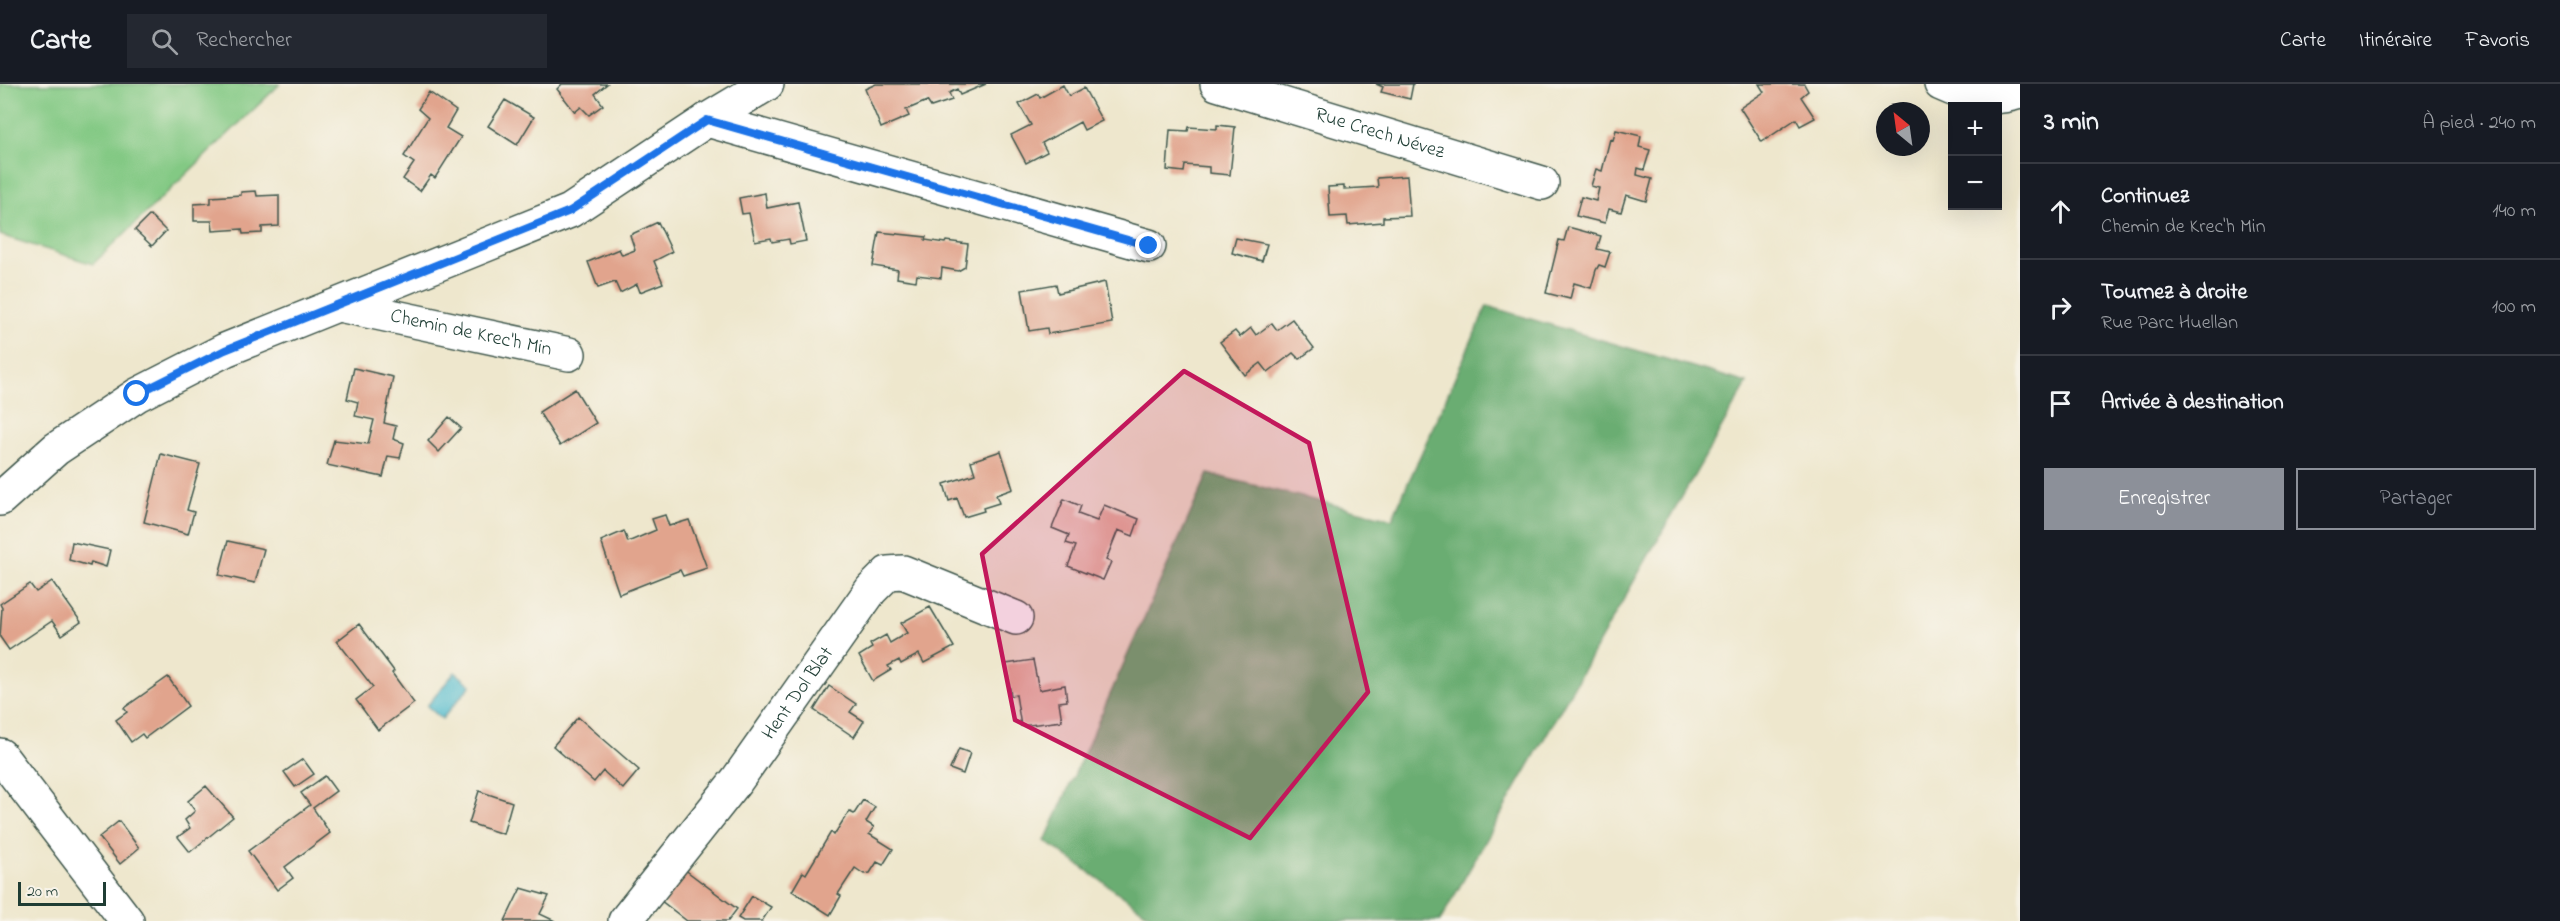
<!DOCTYPE html>
<html lang="fr">
<meta charset="utf-8">
<style>
body{margin:0;font-family:"Indie Flower",sans-serif;background:#242831;color:#f1f3f6}
.controls{position:absolute;right:18px;top:18px;display:grid;overflow:hidden;border-radius:0px;box-shadow:0 6px 24px #0002}
.controls button{width:54px;height:54px;display:grid;place-items:center;padding:0;border:0;border-bottom:2px solid #363941;background:#171b24;color:#f1f3f6;font:30px sans-serif}
.compass{position:absolute;left:1876px;top:18px;width:54px;height:54px;border-radius:50%;background:#171b24;box-shadow:0 6px 24px #0002;rotate:331deg}
.scale{position:absolute;left:18px;bottom:15px;width:88px;box-sizing:border-box;padding-left:6px;border:3px solid #1f3d34;border-top:0;font-size:16px;line-height:21px;white-space:nowrap;color:#1f3d34;-webkit-text-stroke:4px #f7f3e8;paint-order:stroke}
.stop{position:absolute;width:18px;height:18px;margin:-14px;border:4px solid #1a73e8;border-radius:50%;background:#fff}
.stop.end{background:#1a73e8;border-color:#fff;box-shadow:0 2px 6px #0008}
.list{margin:0;padding:0;list-style:none}
h2{display:flex;justify-content:space-between;align-items:center;height:78px;margin:0;padding:0 24px;font-size:26px}
h2 small{font-size:20px;font-weight:400;color:#9ea1a6}
.list li{display:grid;grid-template-columns:39px 1fr auto;gap:18px;align-items:center;box-sizing:border-box;height:96px;padding:0 24px;border-top:2px solid #363941}
.list b{display:block;font-size:22px;white-space:nowrap}
.list p{margin:0;font-size:20px;white-space:nowrap;color:#9ea1a6}
.list em{font-size:20px;font-style:normal;color:#9ea1a6}
.actions{display:flex;gap:12px;padding:18px 24px}
.actions a{flex:1;padding:14px 0;border:2px solid #8c9099;border-radius:0px;text-align:center;font-size:21px;color:#8c9099}
.actions .main{background:#8c9099;color:#fff}
.icon{flex:none;width:33px;height:33px;fill:none;stroke:currentColor;stroke-width:2;stroke-linecap:round;stroke-linejoin:round}
.map{position:relative;flex:none;width:2020px;height:837px;overflow:hidden}
header{display:flex;align-items:center;gap:36px;box-sizing:border-box;height:84px;padding:0 30px;background:#171b24;border-bottom:2px solid #363941}
header strong{font-size:28px}
nav{display:flex;gap:33px;margin-inline-start:auto;font-size:21px}
.search{width:420px;height:54px;background:#242831;display:flex;align-items:center;gap:15px;box-sizing:border-box;padding:0 21px;border-radius:0px;color:#9ea1a6;font-size:22px}
main{display:flex}
aside{flex:1;background:#171b24}
.map>svg:first-child{display:block}
.green{fill:#83c984;stroke:#51835c;stroke-width:1.5}
.forest{fill:#6aad72;stroke:#447553;stroke-width:1.5}
.water{fill:#51bbcd;stroke:#387c80;stroke-width:1.5}
.building{fill:#e1a48d}
.lines{fill:none;stroke-linecap:round;stroke-linejoin:round}
.minor-casing{stroke:#3e564b;stroke-width:36}
.minor{stroke:#fff;stroke-width:33}
.route{stroke:#1a73e8;stroke-width:8}
.marked{fill:#c2185b;fill-opacity:0.2;stroke:#c2185b;stroke-width:4.5;stroke-linejoin:round}
.labels{text-anchor:middle;dominant-baseline:central;stroke-width:4.5;stroke-linejoin:round;paint-order:stroke}
.street-label{font-size:20px;fill:#1f3d34;stroke:#f7f3e8}
</style>
<header>
<strong>Carte</strong>
<div class="search"><svg class="icon" aria-label="search" viewBox="0 0 24 24"><circle cx="10" cy="10" r="6"/><path d="M15 15l6 6"/></svg>Rechercher</div>
<nav><a>Carte</a><a>Itinéraire</a><a>Favoris</a></nav>
</header>
<main>
<div class="map">
<svg width="2020" height="837" viewBox="0 0 2020 837">
<rect width="100%" height="100%" fill="#f7f3e8"/>
<filter id="ink" filterUnits="userSpaceOnUse"><feTurbulence type="fractalNoise" baseFrequency=".0167" numOctaves="2"/><feDisplacementMap in="SourceGraphic" scale="12" xChannelSelector="R" yChannelSelector="G"/><feConvolveMatrix kernelMatrix="1 2 1 2 8 2 1 2 1" color-interpolation-filters="sRGB"/></filter>
<filter id="wash" filterUnits="userSpaceOnUse"><feTurbulence type="fractalNoise" baseFrequency=".008" numOctaves="4" result="noise"/><feDisplacementMap in="SourceGraphic" scale="24" xChannelSelector="R" yChannelSelector="G"/><feGaussianBlur stdDeviation="1.35" result="paint"/><feColorMatrix in="noise" values="0 0 0 0 0 0 0 0 0 0 0 0 0 0 0 0 0 1.4 0 .05"/><feComposite in="paint" operator="in"/></filter>
<g filter="url(#wash)">
<rect width="100%" height="100%" fill="#eee7cd"/>
<path class="green" d="M0 0H280L93 180 0 151Z"/>
<path class="forest" d="M1487 222 1747 299 1440 837H1151L1154 834 1045 757 1208 390 1392 435Z"/>
<path class="water" d="M455 588 471 601 442 635 427 622Z"/>
<g id="blocks">
<path class="building" d="M562 0H607L595 10 603 21 589 31 581 23 575 28 557 5Z
M876 0H986L960 11 957 5 949 9 952 16 931 23 927 17 906 26 909 32 881 44 865 5Z
M1376 0H1413L1410 15 1381 8 1383 3Z
M1759 0H1804L1808 7 1801 13 1815 34 1800 42 1796 35 1762 58 1740 24 1764 8Z
M1063 1 1069 12 1084 4 1102 37 1084 46 1080 38 1042 59 1047 68 1026 79 1011 51 1031 41 1019 20 1038 10 1040 14Z
M429 8 456 27 446 44 461 53 435 94 431 91 420 107 403 95 414 79 404 72 428 34 418 25Z
M505 16 534 33 517 61 488 42Z
M1217 41 1235 43 1230 91 1209 89V83L1185 81 1184 88 1167 86 1170 46 1188 47 1189 43 1217 45Z
M1616 46 1641 52 1639 63 1650 66 1644 86 1638 84 1637 91 1652 95 1646 117 1626 111 1621 128 1609 125 1605 139 1576 132 1581 113 1596 117 1599 104 1591 102 1596 85 1602 87 1610 55 1613 56Z
M1407 92 1410 132 1383 133V138L1348 141 1347 132 1330 133 1328 103 1344 102V105L1378 103 1377 94Z
M256 107 257 112 279 111V142L262 143V149L243 150 242 145 213 147 212 137H194V120L211 119V113L241 111V108Z
M765 109 767 124 798 118 806 157 790 160 789 155 772 158 771 154 755 157 749 129 742 130 739 114Z
M150 131 166 147 152 162 135 146Z
M658 138 672 168 654 177 663 199 640 208 637 200 620 209 615 198 598 204 588 178 619 165 622 171 635 166 630 151Z
M1568 143 1601 152 1597 165 1610 168 1605 183 1599 181 1596 186 1591 204 1574 199 1570 215 1546 209 1559 156 1564 157Z
M879 148 926 153 925 156 945 159 946 157 968 160 965 183 958 187 942 184 941 194 917 191 916 197 897 194 898 186 873 182Z
M1236 154 1267 160 1262 177 1232 169Z
M1105 198 1112 239 1048 250 1047 244 1029 247 1022 206 1056 200 1058 209Z
M1292 235 1314 264 1299 275 1293 269 1268 288 1261 279 1245 291 1220 258 1235 247 1240 253 1251 244 1256 251 1272 239 1277 246Z
M354 284 393 293 384 339 396 342 393 355 404 359 400 374 388 372 383 393 327 381 334 356 368 360 374 336 355 332 358 318 347 315Z
M575 305 596 339 560 362 539 328Z
M449 333 461 344 439 368 428 357Z
M1001 367 1013 405 996 411 999 419 983 424 984 427 964 433 957 414 949 417 944 400 975 390 971 377Z
M161 370 200 380 187 426 194 428 188 450 144 438Z
M1064 415 1081 422 1078 430 1097 437 1104 421 1139 435 1133 452 1118 446 1106 476 1111 478 1103 496 1068 482 1076 462 1066 459 1069 451 1052 444Z
M665 431 669 442 689 436 707 484 683 492 680 486 619 510 601 457 624 447 628 458 656 446 652 435Z
M228 457 264 465 255 499 219 491Z
M72 458 110 466 106 483 91 478 90 482 69 476Z
M52 497 81 538 62 551 52 537 9 566 0 553 2 524 0 520 30 500 36 508Z
M930 523 954 563 924 579 919 570 901 580 899 576 888 582 891 586 873 597 859 572 872 564 870 560 886 551 890 559 907 549 901 539Z
M359 540 394 587 392 589 414 619 378 646 356 616 373 603 337 557Z
M1033 576 1039 606 1065 601 1067 617 1059 618 1062 637 1021 642 1016 611 1011 612 1006 580Z
M168 593 188 622 145 654 142 650 131 658 116 636 127 628 124 624Z
M829 602 856 620 850 628 864 637 854 653 814 626Z
M578 633 639 686 623 705 603 687 594 698 553 662Z
M959 665 970 669 963 690 950 685Z
M303 675 314 690 295 703 284 688Z
M325 692 336 707 313 724 330 749 285 783 293 794 277 806 248 767 310 721 301 709Z
M206 702 233 733 190 768 178 753 190 744 185 736 195 727 188 717Z
M479 707 512 718 503 750 469 739Z
M863 716 875 723 866 738 874 743 869 750 893 765 883 781 877 778 870 789 864 790 855 784 838 810 841 812 830 831 792 807 803 788 806 790 831 748 834 751 844 735 850 728 854 730Z
M119 737 139 764 120 780 99 753Z
M684 785 737 825 728 837H687L660 816Z
M521 804 549 812 540 830 555 837H505Z
M752 812 771 823 762 837H743L738 834Z"/>
</g>
</g>
<g filter="url(#ink)">
<use href="#blocks" fill-opacity="0" stroke="#3e564b" stroke-width="1.5"/>
<g class="lines">
<g class="minor-casing">
<g id="minor">
<path id="s1" d="M1217 0 1542 99"/>
<path d="M1941 0C1969 13 1991 17 2020 8"/>
<path d="M707 36 1149 162"/>
<path id="s2" d="M339 221 569 270"/>
<path d="M0 415 56 365 137 311 225 266 570 127 707 36 767 0"/>
<path d="M0 671 127 837"/>
<path id="s3" d="M625 837 737 696 871 506 888 489 903 488 1016 534"/>
</g>
</g>
<use href="#minor" class="minor"/>
</g>
</g>
<g class="lines" filter="url(#ink)">
<path class="route" d="M137 310 225 266 570 127 707 36 1149 162"/>
</g>
<path class="marked" d="M1184 287 1309 359 1368 608 1250 754 1015 636 982 470Z"/>
<g class="labels">
<g class="street-label">
<text stroke="none"><textPath href="#s1" startOffset="170">Rue Crech Névez</textPath></text>
<text stroke="none"><textPath href="#s2" startOffset="135">Chemin de Krec'h Min</textPath></text>
<text stroke="none"><textPath href="#s3" startOffset="286">Hent Dol Blat</textPath></text>
</g>
</g>
</svg>
<div class="controls">
<button>+</button>
<button>−</button>
</div>
<svg class="compass" viewBox="-18 -18 36 36"><path d="M0-13l5 13h-10z" fill="#e53935"/><path d="M0 13l5-13h-10z" fill="#9ea1a6"/></svg>
<div class="scale">20 m</div>
<div class="stop" style="left:137px;top:310px"></div>
<div class="stop end" style="left:1149px;top:162px"></div>
</div>
<aside>
<h2>3 min<small>À pied · 240 m</small></h2>
<ul class="list">
<li><svg class="icon" aria-label="ahead" viewBox="0 0 24 24"><path d="M12 20V5M6 11l6-6 6 6"/></svg><div><b>Continuez</b><p>Chemin de Krec'h Min</p></div><em>140 m</em></li>
<li><svg class="icon" aria-label="right" viewBox="0 0 24 24"><path d="M7 20v-9h11M14 6l5 5-5 5"/></svg><div><b>Tournez à droite</b><p>Rue Parc Huellan</p></div><em>100 m</em></li>
<li><svg class="icon" aria-label="arrive" viewBox="0 0 24 24"><path d="M6 21V4h12l-3 4 3 4H6"/></svg><div><b>Arrivée à destination</b></div></li>
</ul>
<div class="actions"><a class="main">Enregistrer</a><a>Partager</a></div>
</aside>
</main>
